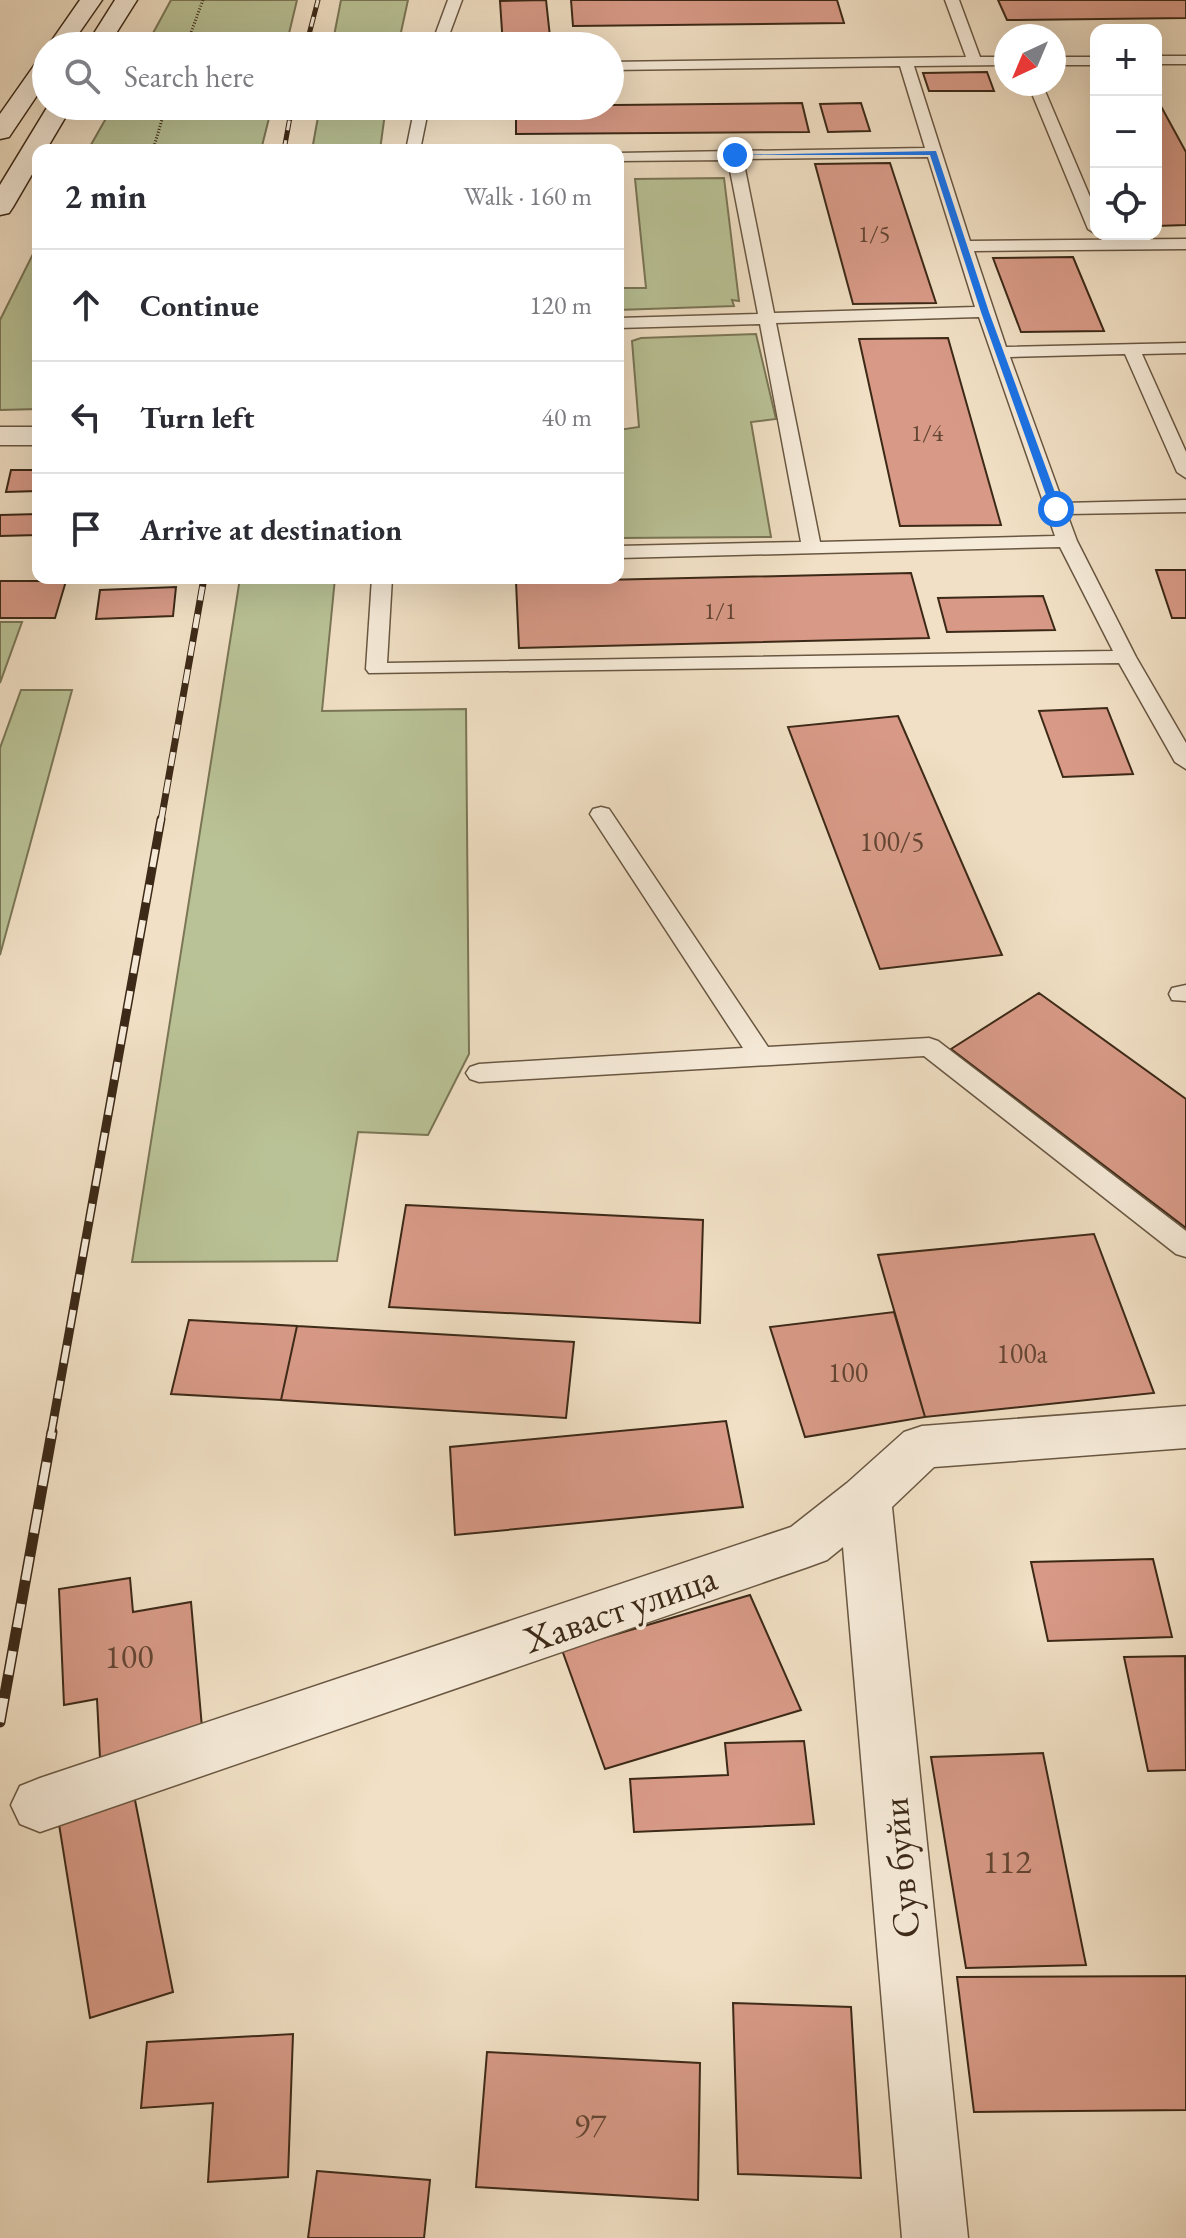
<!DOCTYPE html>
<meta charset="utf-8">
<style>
body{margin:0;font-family:"EB Garamond",serif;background:#f7f7f7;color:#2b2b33}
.controls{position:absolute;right:24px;top:24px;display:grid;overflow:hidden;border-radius:16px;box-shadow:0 8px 32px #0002}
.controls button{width:72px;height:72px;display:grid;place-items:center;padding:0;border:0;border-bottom:2px solid #e1e1e2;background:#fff;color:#2b2b33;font:40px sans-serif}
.compass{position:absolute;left:994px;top:24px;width:72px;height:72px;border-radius:50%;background:#fff;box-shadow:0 8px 32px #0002;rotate:224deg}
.stop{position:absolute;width:24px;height:24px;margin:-18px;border:6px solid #1a73e8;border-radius:50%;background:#fff}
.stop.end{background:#1a73e8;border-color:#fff;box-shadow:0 2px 8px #0008}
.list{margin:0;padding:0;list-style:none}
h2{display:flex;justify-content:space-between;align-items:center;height:104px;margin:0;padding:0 32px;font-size:34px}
h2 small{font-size:26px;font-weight:400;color:#7c7c81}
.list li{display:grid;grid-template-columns:52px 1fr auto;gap:24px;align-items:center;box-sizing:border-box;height:112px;padding:0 32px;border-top:2px solid #e1e1e2}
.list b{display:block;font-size:30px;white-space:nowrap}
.list em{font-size:26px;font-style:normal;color:#7c7c81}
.icon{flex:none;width:44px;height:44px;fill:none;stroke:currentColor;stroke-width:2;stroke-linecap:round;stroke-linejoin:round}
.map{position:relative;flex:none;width:1186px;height:2238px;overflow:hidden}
.search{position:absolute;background:#fff;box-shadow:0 8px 32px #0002;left:32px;top:32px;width:592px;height:88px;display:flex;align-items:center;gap:20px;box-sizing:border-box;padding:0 28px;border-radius:44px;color:#7c7c81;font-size:30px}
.panel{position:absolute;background:#fff;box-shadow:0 8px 32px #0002;left:32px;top:144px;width:592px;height:440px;border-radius:16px}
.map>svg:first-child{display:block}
.green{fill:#b9c296;stroke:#7a7656;stroke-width:2}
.building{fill:#d89a87;stroke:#3c2917;stroke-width:2}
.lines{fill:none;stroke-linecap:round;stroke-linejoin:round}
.service-casing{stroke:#695742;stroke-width:3}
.minor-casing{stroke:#695742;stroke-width:3}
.secondary-casing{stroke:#3c2917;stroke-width:3}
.path{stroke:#3c2917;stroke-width:3;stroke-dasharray:1 2;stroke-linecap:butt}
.service{fill:#f6ebd9;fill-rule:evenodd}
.minor{fill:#f6ebd9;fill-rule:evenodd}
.secondary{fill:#f6ebd9;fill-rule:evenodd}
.rail-far3-casing{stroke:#3c2917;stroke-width:5}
.rail-far2-casing{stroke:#3c2917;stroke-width:7}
.rail-far1-casing{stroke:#3c2917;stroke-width:9}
.rail-casing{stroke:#3c2917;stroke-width:11}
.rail-far3{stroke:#f6ebd9;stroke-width:3;stroke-dasharray:10;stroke-linecap:butt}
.rail-far2{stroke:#f6ebd9;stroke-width:5;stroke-dasharray:14;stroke-linecap:butt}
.rail-far1{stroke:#f6ebd9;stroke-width:6;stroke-dasharray:18;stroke-linecap:butt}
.rail{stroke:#f6ebd9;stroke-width:8;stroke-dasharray:24;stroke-linecap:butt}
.route{fill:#1a73e8}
.labels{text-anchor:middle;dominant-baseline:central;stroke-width:7;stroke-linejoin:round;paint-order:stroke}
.far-number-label{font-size:24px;fill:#634533}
.number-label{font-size:28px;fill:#634533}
.near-number-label{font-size:34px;fill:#634533}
.near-street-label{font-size:38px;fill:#3c2917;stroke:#f6ebd9}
</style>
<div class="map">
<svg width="1186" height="2238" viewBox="0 0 1186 2238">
<rect width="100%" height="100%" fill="#f1e0c5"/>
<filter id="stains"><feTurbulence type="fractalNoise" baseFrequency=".0025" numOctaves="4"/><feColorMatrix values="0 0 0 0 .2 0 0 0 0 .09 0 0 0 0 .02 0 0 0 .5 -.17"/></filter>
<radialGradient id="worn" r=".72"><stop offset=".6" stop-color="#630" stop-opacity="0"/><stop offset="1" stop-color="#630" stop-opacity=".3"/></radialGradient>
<path class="green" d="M171 0H297L286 46H146Z
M341 0H408L398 46H332Z
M113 106H272L261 150H88Z
M320 106H386L380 150H312Z
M724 178 739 301 732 300 734 306 618 310V288H646L635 179Z
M38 244V409L0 410V320Z
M756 334 776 419 751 422 771 537 618 538V430L639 427 632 341 641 338Z
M240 578H335L322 711 466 709 469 1054 428 1135 358 1132 337 1261 132 1262Z
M0 622H22L0 683Z
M21 690H72L0 955V748Z"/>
<path class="building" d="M546 0 551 46H503L500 1Z
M571 0H837L844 23 573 26Z
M998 0H1186V18L1007 20Z
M987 72 994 91H929L923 73Z
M1157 99 1186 152V225L1156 226Z
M802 103 809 132 516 134V106Z
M861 103 870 131 828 132 820 104Z
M890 163 936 303 853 304 815 164Z
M1073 257 1104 331 1021 332 993 258Z
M948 338 1001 525 900 526 859 339Z
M11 470H38V491L6 492Z
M38 514V535L0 536V515Z
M1156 570H1186V618H1172Z
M911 573 929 638 519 648 516 582Z
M0 581H66L55 618H0Z
M176 587 173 616 96 619 100 590Z
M1043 596 1055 630 947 632 938 598Z
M1107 708 1133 774 1063 777 1039 711Z
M898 716 1002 955 880 969 788 727Z
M1039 993 1186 1099V1228L951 1049Z
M406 1205 703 1220 700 1323 389 1307Z
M1094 1234 1154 1393 925 1417 878 1255Z
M894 1312 925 1417 805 1437 770 1327Z
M189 1320 297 1326 281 1400 171 1394Z
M297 1326 574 1342 566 1418 281 1400Z
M726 1421 743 1507 455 1535 450 1447Z
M1153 1559 1172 1637 1048 1641 1031 1562Z
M130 1578 133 1612 191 1602 203 1739 100 1758 97 1699 64 1705 59 1589Z
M750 1595 801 1710 605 1769 562 1650Z
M1185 1656 1186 1770 1148 1771 1124 1657Z
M804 1741 814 1824 634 1832 630 1779 728 1775 725 1743Z
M1043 1753 1086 1965 966 1968 931 1757Z
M134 1795 173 1992 90 2018 58 1818Z
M1186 1976V2110L974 2112 957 1977Z
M733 2003 851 2007 861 2178 738 2174Z
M293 2034 288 2177 208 2182 213 2103 141 2108 147 2042Z
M487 2052 700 2063 698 2200 476 2187Z
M317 2171 430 2180 424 2238H308Z"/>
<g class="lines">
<g class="service-casing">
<path id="service" d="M448 0H462L445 46H431Z
M945 0H959L980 57H1006V65L914 66 970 241 1186 239V249L974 251 1006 347 1186 343V353L1142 354 1186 452V478L1177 472 1125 354 1010 357 1063 503 1186 500V512L1067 514 1077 541 1136 657 1186 743V769L1175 762 1119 663 369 673 366 669 372 578H392L387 663 1113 651 1060 547 618 558V546L801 542 760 324 618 328V318L758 314 728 160 618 161V153L925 148 900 66 610 70V62L966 57ZM928 157 975 307 774 313 743 159ZM979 317 1055 536 820 542 776 323Z
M1156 56H1186V64H1156Z
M1054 57H1096V65H1054Z
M1028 84H1042L1096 211V234L1088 229Z
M415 106H429L420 150H406Z
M601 807 609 809 768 1047 929 1038 938 1041 1186 1231V1257L1176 1254 924 1056 479 1082 470 1079 466 1073 470 1067 479 1064 743 1048 590 814 593 809Z
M1186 985V1001L1172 1000 1169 994 1172 988Z"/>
</g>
<g class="minor-casing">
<path id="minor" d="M0 427H38V445H0Z
M1186 1406V1448L934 1467 892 1507 968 2238H902L843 1547 827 1560 808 1567 40 1832 20 1824 11 1805 20 1786 40 1778 791 1527 847 1483 904 1432 922 1426Z"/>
</g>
<g class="secondary-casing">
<path id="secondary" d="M80 0H102L70 46H48Z
M115 0H137L108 46H86Z
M46 58V82L9 137 0 139V114L38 60Z
M48 106H72L46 150H38V164L13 207 9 213 0 215V185Z"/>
</g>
<path class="path" d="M186 46 203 0
M153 150 166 106"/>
<use href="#service" class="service"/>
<use href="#minor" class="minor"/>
<use href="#secondary" class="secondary"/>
<g class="rail-far3-casing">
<path id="rail-far3" d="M306 46 318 0
M284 150 292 106"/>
</g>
<g class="rail-far2-casing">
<path id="rail-far2" d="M161 821 204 578"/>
</g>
<g class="rail-far1-casing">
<path id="rail-far1" d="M51 1434 161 819"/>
</g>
<g class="rail-casing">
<path id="rail" d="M0 1722 52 1432"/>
</g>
<use href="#rail-far3" class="rail-far3"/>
<use href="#rail-far2" class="rail-far2"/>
<use href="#rail-far1" class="rail-far1"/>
<use href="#rail" class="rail"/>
</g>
<path class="route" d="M936 151 989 312 1061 509 1059 511 1051 509 981 312 930 155H731Z"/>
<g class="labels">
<g class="far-number-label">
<text x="874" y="233">1/5</text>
<text x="927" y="432">1/4</text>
<text x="720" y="610">1/1</text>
</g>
<g class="number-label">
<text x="892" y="841">100/5</text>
<text x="1022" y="1353">100а</text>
<text x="848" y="1372">100</text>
</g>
<g class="near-number-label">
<text x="129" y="1656">100</text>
<text x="1007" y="1861">112</text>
<text x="590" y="2125">97</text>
</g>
<g class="near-street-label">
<text transform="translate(620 1608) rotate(-19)">Хаваст улица</text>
<text transform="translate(900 1868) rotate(-95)">Сув буйи</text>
</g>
</g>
<rect width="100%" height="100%" filter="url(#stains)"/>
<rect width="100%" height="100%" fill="url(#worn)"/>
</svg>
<div class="controls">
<button>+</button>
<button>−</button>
<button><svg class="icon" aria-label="locate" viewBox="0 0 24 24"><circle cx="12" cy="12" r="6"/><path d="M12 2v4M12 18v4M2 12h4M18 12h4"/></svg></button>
</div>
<svg class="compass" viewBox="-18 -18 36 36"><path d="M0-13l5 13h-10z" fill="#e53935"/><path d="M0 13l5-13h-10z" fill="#7c7c81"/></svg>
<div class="stop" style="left:1056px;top:509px"></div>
<div class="stop end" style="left:735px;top:155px"></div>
<div class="search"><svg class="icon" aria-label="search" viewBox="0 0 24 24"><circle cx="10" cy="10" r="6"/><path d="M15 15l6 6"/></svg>Search here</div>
<section class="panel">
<h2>2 min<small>Walk · 160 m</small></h2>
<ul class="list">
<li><svg class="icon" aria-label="ahead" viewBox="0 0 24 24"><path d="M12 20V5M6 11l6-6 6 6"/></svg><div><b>Continue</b></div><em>120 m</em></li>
<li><svg class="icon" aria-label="left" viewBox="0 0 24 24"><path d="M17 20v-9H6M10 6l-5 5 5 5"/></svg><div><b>Turn left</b></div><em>40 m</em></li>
<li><svg class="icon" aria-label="arrive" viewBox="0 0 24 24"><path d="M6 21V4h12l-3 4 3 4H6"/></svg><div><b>Arrive at destination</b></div></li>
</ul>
</section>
</div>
